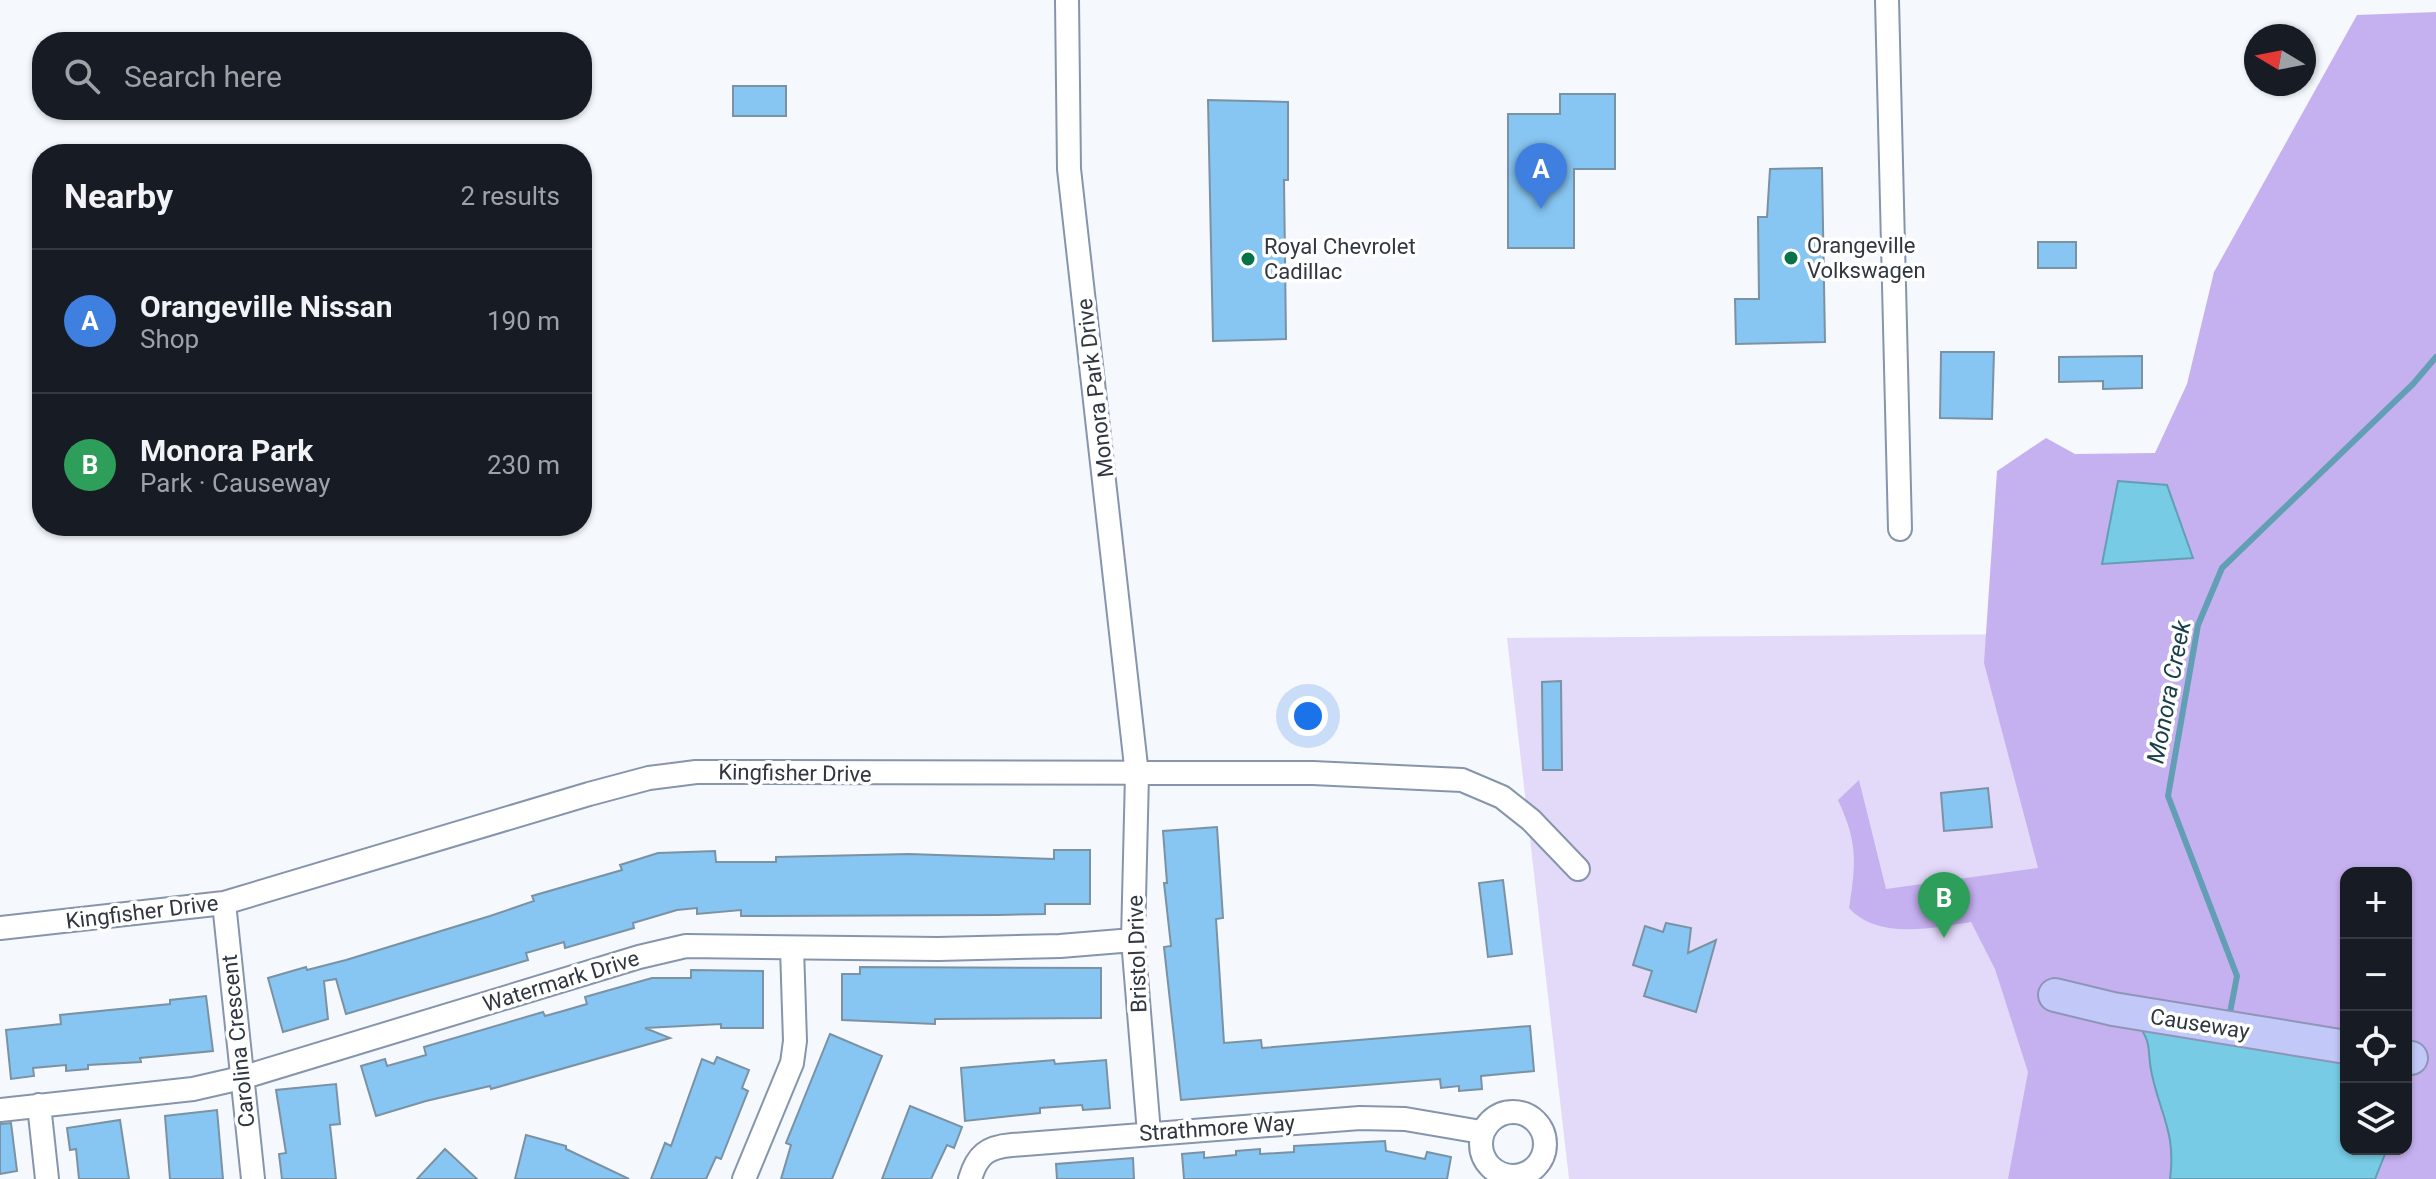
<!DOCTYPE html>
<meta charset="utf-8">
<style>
body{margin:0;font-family:Roboto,sans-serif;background:#20242c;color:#f1f3f6}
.controls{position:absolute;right:24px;bottom:24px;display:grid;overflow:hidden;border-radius:16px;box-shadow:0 2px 6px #0004}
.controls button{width:72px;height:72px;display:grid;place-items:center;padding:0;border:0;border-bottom:2px solid #363941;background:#171b24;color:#f1f3f6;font:40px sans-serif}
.compass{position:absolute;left:2244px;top:24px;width:72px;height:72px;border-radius:50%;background:#171b24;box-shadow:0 2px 6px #0004;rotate:280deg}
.you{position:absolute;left:1308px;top:716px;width:28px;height:28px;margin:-20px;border:6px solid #fff;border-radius:50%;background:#1a73e8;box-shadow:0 0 0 12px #1a73e833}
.badge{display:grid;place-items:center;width:52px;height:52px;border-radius:50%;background:#db2777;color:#fff;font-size:26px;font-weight:700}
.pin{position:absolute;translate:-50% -66px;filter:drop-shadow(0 2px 4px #0008)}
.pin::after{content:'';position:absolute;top:42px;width:28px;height:24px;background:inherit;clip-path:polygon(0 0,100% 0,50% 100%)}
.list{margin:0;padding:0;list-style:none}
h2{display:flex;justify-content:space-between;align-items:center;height:104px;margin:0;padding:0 32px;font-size:34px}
h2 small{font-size:26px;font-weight:400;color:#9ea1a6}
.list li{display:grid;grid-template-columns:52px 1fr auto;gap:24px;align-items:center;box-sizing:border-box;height:144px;padding:0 32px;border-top:2px solid #363941}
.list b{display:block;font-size:30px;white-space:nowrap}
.list p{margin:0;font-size:26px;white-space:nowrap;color:#9ea1a6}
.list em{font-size:26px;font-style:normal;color:#9ea1a6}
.icon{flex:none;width:44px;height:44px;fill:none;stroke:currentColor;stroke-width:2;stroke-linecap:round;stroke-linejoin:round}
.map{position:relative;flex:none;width:2436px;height:1179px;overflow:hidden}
.search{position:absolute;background:#171b24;box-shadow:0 2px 6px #0004;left:32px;top:32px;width:560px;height:88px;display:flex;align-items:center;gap:20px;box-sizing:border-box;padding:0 28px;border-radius:32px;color:#9ea1a6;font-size:30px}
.panel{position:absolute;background:#171b24;box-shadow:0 2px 6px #0004;left:32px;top:144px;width:560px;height:392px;border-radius:32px}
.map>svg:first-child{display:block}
.green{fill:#e3d9f9;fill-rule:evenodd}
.forest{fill:#c6b1f0}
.water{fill:#77cbe5;stroke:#629fb4;stroke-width:2}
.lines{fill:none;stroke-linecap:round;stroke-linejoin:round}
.stream{stroke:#629fb4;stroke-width:6}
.building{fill:#87c6f2;stroke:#7a92a4;stroke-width:2}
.minor-casing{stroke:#8695ac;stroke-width:26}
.highway-casing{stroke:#8f95b7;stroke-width:36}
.minor{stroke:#fff;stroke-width:22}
.highway{stroke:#c2c8f7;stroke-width:32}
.poi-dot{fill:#05724a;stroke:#fff;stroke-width:3}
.labels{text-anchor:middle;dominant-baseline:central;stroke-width:7;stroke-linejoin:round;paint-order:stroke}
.poi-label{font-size:22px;fill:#303740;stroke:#fff;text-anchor:start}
.street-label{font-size:22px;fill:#303740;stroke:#fff}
.water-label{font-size:24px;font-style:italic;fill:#173e4a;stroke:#fff}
</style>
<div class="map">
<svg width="2436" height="1179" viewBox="0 0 2436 1179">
<rect width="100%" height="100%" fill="#f5f8fd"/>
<path class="green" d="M2436 631V1179H1569L1507 638ZM2346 873H2406V1149H2346Z"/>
<path class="forest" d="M2436 12V1179H2375L2387 1149H2406V873H2346V1058L2138 1024C2155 1046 2146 1052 2152 1076 2161 1115 2176 1137 2170 1179H2008L2028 1072 1995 969 1971 922C1933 928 1878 940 1849 908 1856 863 1858 843 1838 800L1859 780 1886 889 2038 868 1984 663 1997 471 2046 438 2075 454 2155 453 2187 384 2214 272 2357 15Z"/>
<path class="water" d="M2118 481 2167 485 2193 558 2102 564Z
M2137 1023 2346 1058V1149H2387L2375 1179H2170C2176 1133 2161 1116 2152 1075 2146 1050 2154 1046 2137 1023Z"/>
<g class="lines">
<path class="stream" d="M2229 1018 2237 976 2168 796 2198 625 2222 568 2413 384 2436 357"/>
</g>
<path class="building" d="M733 86H786V116H733Z
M1560 94H1615V169H1574V248H1508V114H1560Z
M1208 100 1288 102V180H1284L1286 339 1213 341Z
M1822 168 1825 342 1736 344 1735 299H1759L1758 217H1767L1770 169Z
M2038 242H2076V268H2038Z
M1941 352H1994L1992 419 1940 418Z
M2142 356V388L2103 389V381L2059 382V357Z
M1561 681 1562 770H1543L1542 682Z
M1988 788 1992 827 1944 831 1941 793Z
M1217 827 1223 918 1216 919 1224 1043 1261 1040 1262 1048 1530 1026 1534 1071 1481 1076 1482 1089 1459 1091V1086L1441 1088 1440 1079 1181 1100 1164 947 1171 946 1164 883H1167L1163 831Z
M1054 850H1090V904H1045V914L998 915 741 916V910L697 914V908L677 910 633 923 634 928 565 948 564 942 526 953 528 960 346 1014 336 979 324 981 328 1019 283 1032 268 978 306 967 307 970 346 960 490 916 534 901 532 896 622 870 620 865 658 853 715 851 716 862H776V857L909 854 1054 859Z
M1503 880 1512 954 1488 957 1479 883Z
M1666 923 1691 928 1688 953 1716 940 1696 1012 1644 996 1652 971 1633 965 1645 926 1663 932Z
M860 967 1101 968V1018L935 1019V1024L842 1020V974H860Z
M691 970 763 971V1028H721V1024L645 1028 670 1038 491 1089 490 1086 426 1101 376 1116 361 1066 385 1059 387 1066 426 1055 424 1047 543 1012 545 1016 563 1011 587 1004 585 997 652 978H691Z
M206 996 213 1051 140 1058 141 1062 88 1065V1069L66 1071V1065L33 1068 34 1076 11 1079 6 1030 61 1024 60 1015 170 1004V1000Z
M830 1034 882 1056 832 1179H781L791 1145 786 1143Z
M717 1057 749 1070 742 1088 748 1091 721 1159 716 1157 706 1179H651L665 1143 671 1146 702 1059 714 1064Z
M1054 1060 1055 1064 1106 1060 1110 1108 1083 1110 1082 1105 1040 1108V1113L965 1121 961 1068Z
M336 1084 340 1124 330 1125 336 1179H282L279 1154 286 1153 276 1090Z
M910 1106 962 1127 954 1148 947 1145 931 1179H882Z
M217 1110 223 1179H170L165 1116Z
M120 1120 129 1179H79L76 1149 70 1150 67 1128Z
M11 1123 17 1171 0 1174V1124Z
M526 1135 566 1146V1149L629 1179H515Z
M1385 1141 1386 1151 1425 1159 1427 1152 1451 1157 1447 1179H1184L1182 1154 1204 1152V1158L1236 1155V1151L1260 1149V1154L1294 1152V1146Z
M445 1149 477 1179H417Z
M1133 1158 1134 1179H1057L1056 1164Z"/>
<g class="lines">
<g class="minor-casing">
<path id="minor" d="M1067 0 1069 169 1137 775 1133 940 1149 1133
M1887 0 1900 529
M224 903 253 1179
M0 928 224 903 589 794 649 778 696 772 1313 773 1462 780 1502 797 1531 820 1578 869
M39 1105 47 1179
M0 1110 193 1089 241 1078 639 957 686 946 938 949 1060 946 1133 940
M1481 1144a32 32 0 1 1 64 0a32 32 0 1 1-64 0Z
M744 1179 792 1063 795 1041 792 948
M970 1179C977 1155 987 1147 1012 1145L1360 1118 1405 1119 1481 1132"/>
</g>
<g class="highway-casing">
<path id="highway" d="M2055 995 2113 1009 2346 1047
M2406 1057 2411 1058"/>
</g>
<use href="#minor" class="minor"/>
<use href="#highway" class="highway"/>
</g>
<g class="poi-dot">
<circle cx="1791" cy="258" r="8"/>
<circle cx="1248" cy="259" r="8"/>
</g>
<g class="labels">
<g class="poi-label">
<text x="1807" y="245">Orangeville<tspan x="1807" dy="25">Volkswagen</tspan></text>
<text x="1264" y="246">Royal Chevrolet<tspan x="1264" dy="25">Cadillac</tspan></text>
</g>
<g class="street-label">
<text transform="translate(1095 388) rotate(-97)">Monora Park Drive</text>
<text transform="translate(795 773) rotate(1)">Kingfisher Drive</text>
<text transform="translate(142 912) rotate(-7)">Kingfisher Drive</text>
<text transform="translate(1137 954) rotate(-92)">Bristol Drive</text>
<text transform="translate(561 981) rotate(-17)">Watermark Drive</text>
<text transform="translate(2200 1024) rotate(9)">Causeway</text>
<text transform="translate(238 1041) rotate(-96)">Carolina Crescent</text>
<text transform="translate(1217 1128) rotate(-4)">Strathmore Way</text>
</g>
<g class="water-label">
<text transform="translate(2169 692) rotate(-79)">Monora Creek</text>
</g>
</g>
</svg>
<div class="controls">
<button>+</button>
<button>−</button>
<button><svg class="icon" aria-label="locate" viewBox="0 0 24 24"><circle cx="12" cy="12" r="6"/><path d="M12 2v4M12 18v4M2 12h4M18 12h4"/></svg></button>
<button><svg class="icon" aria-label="layers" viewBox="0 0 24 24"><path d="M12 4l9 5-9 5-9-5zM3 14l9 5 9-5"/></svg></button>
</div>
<svg class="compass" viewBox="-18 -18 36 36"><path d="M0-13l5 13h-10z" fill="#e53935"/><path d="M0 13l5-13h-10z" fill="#9ea1a6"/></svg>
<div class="you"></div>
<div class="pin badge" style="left:1541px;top:209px;background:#3f7fe0">A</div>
<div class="pin badge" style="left:1944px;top:938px;background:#2e9e5b">B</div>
<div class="search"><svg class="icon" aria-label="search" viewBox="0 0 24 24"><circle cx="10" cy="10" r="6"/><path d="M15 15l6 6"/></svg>Search here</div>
<section class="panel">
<h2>Nearby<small>2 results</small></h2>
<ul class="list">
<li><span class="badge" style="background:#3f7fe0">A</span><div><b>Orangeville Nissan</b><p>Shop</p></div><em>190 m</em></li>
<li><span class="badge" style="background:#2e9e5b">B</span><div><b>Monora Park</b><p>Park · Causeway</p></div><em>230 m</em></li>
</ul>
</section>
</div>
